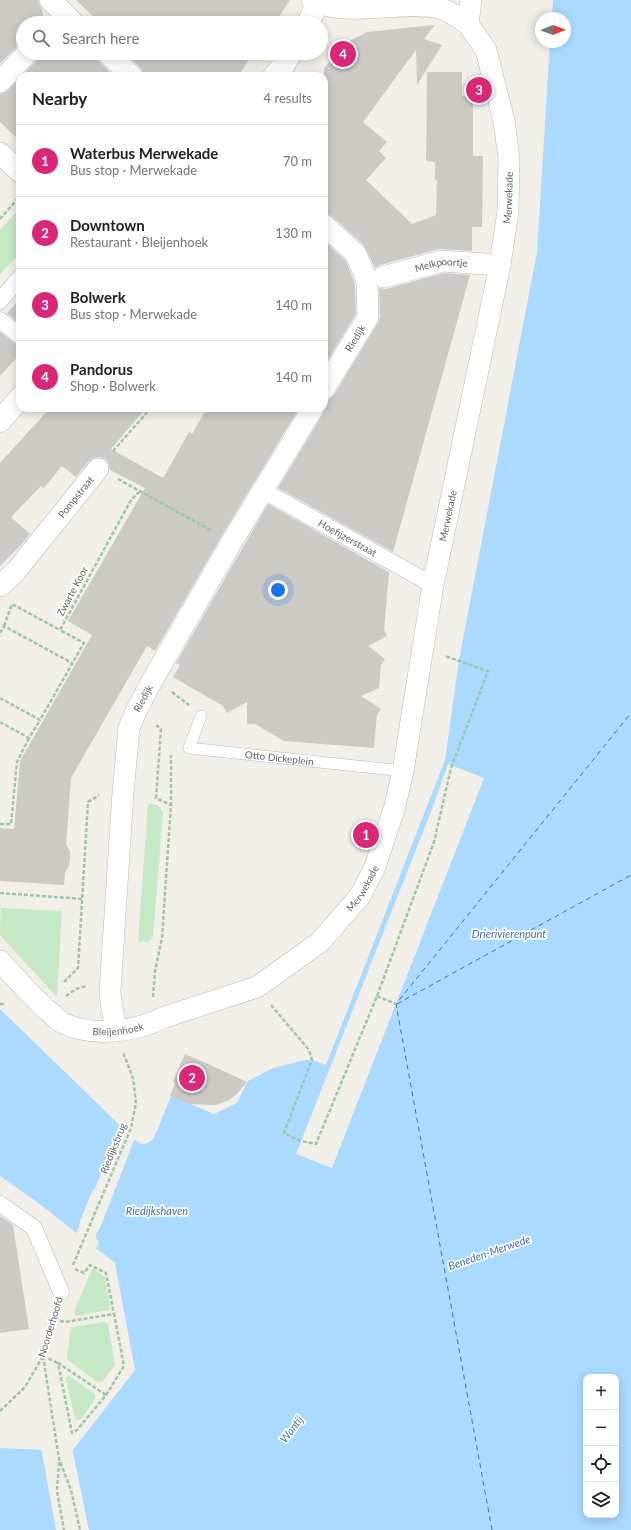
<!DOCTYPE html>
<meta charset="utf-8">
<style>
body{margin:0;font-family:Lato,sans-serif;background:#f2f2f2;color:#222}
.controls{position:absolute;right:12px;bottom:12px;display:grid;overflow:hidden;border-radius:8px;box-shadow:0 2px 10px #0003}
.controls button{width:36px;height:36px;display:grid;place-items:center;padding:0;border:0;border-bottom:1px solid #e0e0e0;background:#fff;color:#222;font:20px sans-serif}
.compass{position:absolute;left:535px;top:12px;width:36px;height:36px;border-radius:50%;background:#fff;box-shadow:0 2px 10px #0003;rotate:89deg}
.you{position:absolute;left:278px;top:590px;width:14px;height:14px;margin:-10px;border:3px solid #fff;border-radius:50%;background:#1a73e8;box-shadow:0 0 0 6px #1a73e833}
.badge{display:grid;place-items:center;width:26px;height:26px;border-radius:50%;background:#db2777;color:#fff;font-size:13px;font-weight:700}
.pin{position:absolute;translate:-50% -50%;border:2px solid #fff;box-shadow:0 1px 4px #0006}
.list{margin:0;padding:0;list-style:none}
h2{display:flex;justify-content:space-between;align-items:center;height:52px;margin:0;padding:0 16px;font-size:17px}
h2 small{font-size:13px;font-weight:400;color:#767676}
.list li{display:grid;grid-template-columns:26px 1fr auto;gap:12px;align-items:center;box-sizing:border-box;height:72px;padding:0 16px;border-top:1px solid #e0e0e0}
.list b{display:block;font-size:15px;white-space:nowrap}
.list p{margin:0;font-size:13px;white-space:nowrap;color:#767676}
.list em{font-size:13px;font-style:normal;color:#767676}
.icon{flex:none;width:22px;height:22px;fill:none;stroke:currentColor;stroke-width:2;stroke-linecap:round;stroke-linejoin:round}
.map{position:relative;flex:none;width:631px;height:1530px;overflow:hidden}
.search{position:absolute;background:#fff;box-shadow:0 2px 10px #0003;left:16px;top:16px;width:312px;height:44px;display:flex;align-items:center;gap:10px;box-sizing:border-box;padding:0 14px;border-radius:22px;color:#767676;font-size:15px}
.panel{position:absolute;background:#fff;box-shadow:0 2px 10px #0003;left:16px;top:72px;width:312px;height:340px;border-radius:12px}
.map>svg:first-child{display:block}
.green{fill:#c5e8c5}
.water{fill:#aadaff;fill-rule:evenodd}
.pier{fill:#f1efe8}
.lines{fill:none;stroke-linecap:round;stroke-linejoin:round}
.ferry{stroke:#4174aa;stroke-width:1;stroke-dasharray:5 4;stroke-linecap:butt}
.building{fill:#cccac5}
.service-casing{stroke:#b5b8bc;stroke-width:12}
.pedestrian-casing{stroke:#b5b8bc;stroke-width:17}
.minor-casing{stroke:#b5b8bc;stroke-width:22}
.tertiary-casing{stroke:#b5b8bc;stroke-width:23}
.path{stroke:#9cc7a9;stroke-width:2.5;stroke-dasharray:4 2;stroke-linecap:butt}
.service{stroke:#fff;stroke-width:11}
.pedestrian{stroke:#fff;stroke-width:16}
.minor{stroke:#fff;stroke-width:21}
.tertiary{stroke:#fff;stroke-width:22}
.labels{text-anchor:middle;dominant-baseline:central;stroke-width:3.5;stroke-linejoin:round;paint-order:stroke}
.street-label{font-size:10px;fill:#5f6368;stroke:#fff}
.water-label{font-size:11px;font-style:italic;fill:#4174aa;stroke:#fff}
</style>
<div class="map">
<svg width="631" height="1530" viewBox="0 0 631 1530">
<rect width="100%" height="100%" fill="#f1efe8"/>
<path class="green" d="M20 208V253L0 274V230Z
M148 804C156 804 160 805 163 813L153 936 148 942H138Z
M1 908 62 911 57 997 0 935Z
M92 1269H94L105 1277 110 1306 109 1310 76 1316 74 1312Z
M105 1322 108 1324 115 1365 103 1381 98 1382 68 1360 67 1358 71 1327Z
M69 1376 95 1394V1399L81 1419 78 1420 75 1418 66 1380V1377Z"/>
<path class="water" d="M553 0H631V1530H0V1448L72 1451 135 1370 115 1263 37 1202 0 1176V1009L136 1141C142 1146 149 1144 154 1138L171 1096 214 1114 237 1103 248 1081 273 1068 305 1060H312L326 1065 445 760 459 660 537 252 550 42H565V18H552ZM586 1377H616V1515H586Z"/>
<path class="pier" d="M448 764 484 778 332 1168 296 1154 430 814Z
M121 1125 135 1138 100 1228 96 1234V1238L99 1243 95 1250 76 1235 79 1227 80 1221 91 1194 95 1188Z
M41 1448H72L89 1530H56Z"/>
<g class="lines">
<path class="ferry" d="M397 1004 631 875
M492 1530 396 1004 631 713"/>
</g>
<path class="building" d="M0 0H38L39 4 42 9 44 22 23 23V42L18 45 0 64Z
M76 0H290L275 23H100Z
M435 25 424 39 442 45 417 85 416 50 363 122 387 142 379 151 386 158 366 180 412 224 436 215 437 180H435V162L426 161 427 72H462V96L473 97V156H483L482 227H472V251L439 249 380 265 375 268 364 245 332 216 324 213V68L351 40 367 32Z
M39 53H95L96 57 99 62 114 76H22L36 61Z
M125 53H249L252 55 238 76H144L143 72 140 67Z
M20 78V141L0 122V94L8 90Z
M324 241 346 261 355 284 356 314 324 366Z
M443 273 470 275 393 552 278 488 323 414 325 409 324 401 330 399 334 395 378 323 380 317 379 288 386 289Z
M20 299V324L7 313Z
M0 332 14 343 20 345V354L0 376Z
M50 408H146L111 449 163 478 189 432 192 434 207 408H299L221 537 155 651 147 646 71 778 66 844 70 852V859L69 866 65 872 64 885 0 881V828L14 829 20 761 92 635 68 621 145 488 110 470 109 464 106 460 100 457 94 458 89 461 76 477 62 466 44 488 41 486 11 517 30 534 22 544 0 566V463Z
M268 504 389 572 384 630 387 636 368 646 385 659 381 665 379 688 361 696 381 709 377 715 374 748 284 741 255 724H247V702L227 713 223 706 173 677 180 665 176 663Z
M185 1054 215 1067 247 1082 237 1094 229 1100 216 1105 189 1104 170 1096 175 1083 173 1082Z
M0 1217H2L13 1225 29 1329 0 1333Z"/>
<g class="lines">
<g class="service-casing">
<g id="service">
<path id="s1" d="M201 716 189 748 403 771"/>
</g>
</g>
<g class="pedestrian-casing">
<g id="pedestrian">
<path d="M0 301 20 277"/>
<path d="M0 320 20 336"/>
<path id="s2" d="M262 490 433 585"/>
<path d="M0 1204 34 1228 61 1292"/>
</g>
</g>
<g class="minor-casing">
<g id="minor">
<path d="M50 0 74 23"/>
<path d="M312 0C343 18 401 0 439 8 448 10 460 19 468 24"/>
<path d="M107 53 132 76"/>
<path d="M0 82 27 53"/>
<path d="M0 153 20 172"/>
<path d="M324 225 356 254 367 281 368 317 324 389"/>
<path id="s3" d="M383 277 442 261 500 265"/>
<path id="s4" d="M0 586 16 571 98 469"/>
<path id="s5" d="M0 961C15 978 30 994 47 1010 52 1013 56 1019 61 1022 92 1038 135 1032 165 1017L257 987 320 942 360 896 375 867 395 806 403 771 433 585 500 265 508 211 509 158 504 121 486 50 468 24 471 0"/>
<path id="s6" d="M116 1031 111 1002 110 991 123 793 129 728 136 711 153 679 231 543 313 408"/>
</g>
</g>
<g class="tertiary-casing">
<path id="tertiary" d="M308 23 319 0
M274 76 284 65 291 53
M0 421 20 398"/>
</g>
<path class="path" d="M0 219 20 196
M113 451 151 408
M118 479 212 531
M4 626 12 604 60 630
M0 633 4 626 72 663
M172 692 189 705
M0 698 40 720 84 643 60 630 131 500 139 492
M0 722 29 738 40 720
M156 725 161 729 156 798 171 805
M0 824H11L17 762 29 738
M0 893 83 899
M64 982 78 968 88 802 99 795
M66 996 76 989 86 986
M377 996 396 1004
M153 997 155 971 162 938 171 805V755
M0 1004H6
M271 1005 309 1050 312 1060 284 1133 301 1141 316 1144 377 996 434 842 451 768 488 671 445 656
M73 1265 131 1128 136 1103 133 1078 123 1052
M75 1269 84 1273 90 1265 106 1273 114 1314
M54 1320 65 1322 114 1314 124 1366 106 1395 77 1430 72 1433 58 1363 106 1395
M43 1356 59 1459 71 1490 80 1530
M43 1356 58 1363
M0 1411 25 1387 43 1356 56 1311
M59 1462 57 1491 64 1530"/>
<use href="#service" class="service"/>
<use href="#pedestrian" class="pedestrian"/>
<use href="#minor" class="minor"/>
<use href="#tertiary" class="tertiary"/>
</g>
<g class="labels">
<g class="street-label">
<text stroke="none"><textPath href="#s5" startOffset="1145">Merwekade</textPath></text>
<text stroke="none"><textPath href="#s3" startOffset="60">Melkpoortje</textPath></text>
<text transform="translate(355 338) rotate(-59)">Riedijk</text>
<text stroke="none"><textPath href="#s4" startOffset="117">Pompstraat</textPath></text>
<text stroke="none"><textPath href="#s5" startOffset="821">Merwekade</textPath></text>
<text stroke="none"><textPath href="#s2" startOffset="98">Hoefijzerstraat</textPath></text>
<text transform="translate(72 591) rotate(-62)">Zwarte Koor</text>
<text stroke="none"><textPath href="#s6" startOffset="337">Riedijk</textPath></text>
<text stroke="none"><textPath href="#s1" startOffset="125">Otto Dickeplein</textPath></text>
<text stroke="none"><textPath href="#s5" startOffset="437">Merwekade</textPath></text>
<text stroke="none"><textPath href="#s5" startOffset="145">Bleijenhoek</textPath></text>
<text transform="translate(113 1148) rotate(-68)">Riedijksbrug</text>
<text transform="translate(50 1327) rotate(-73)">Noorderhoofd</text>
</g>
<g class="water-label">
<text x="509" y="933">Drierivierenpunt</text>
<text x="157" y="1210">Riedijkshaven</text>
<text transform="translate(489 1252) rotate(-19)">Beneden-Merwede</text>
<text transform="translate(291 1429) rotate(-53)">Wantij</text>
</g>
</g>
</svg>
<div class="controls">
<button>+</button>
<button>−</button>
<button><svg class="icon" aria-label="locate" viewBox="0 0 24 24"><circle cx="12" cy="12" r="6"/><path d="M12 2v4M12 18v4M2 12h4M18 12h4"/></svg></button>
<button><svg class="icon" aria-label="layers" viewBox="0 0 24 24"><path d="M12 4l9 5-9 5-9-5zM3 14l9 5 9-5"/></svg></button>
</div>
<svg class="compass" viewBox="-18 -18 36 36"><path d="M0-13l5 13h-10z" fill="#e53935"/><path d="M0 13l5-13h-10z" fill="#767676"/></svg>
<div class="you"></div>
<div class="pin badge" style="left:366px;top:835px">1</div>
<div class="pin badge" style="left:192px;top:1078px">2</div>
<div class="pin badge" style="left:479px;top:90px">3</div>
<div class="pin badge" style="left:343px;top:54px">4</div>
<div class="search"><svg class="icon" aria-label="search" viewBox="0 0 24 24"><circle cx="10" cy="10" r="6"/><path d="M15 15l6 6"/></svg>Search here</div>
<section class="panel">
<h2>Nearby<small>4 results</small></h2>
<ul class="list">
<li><span class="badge">1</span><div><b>Waterbus Merwekade</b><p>Bus stop · Merwekade</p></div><em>70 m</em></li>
<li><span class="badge">2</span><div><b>Downtown</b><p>Restaurant · Bleijenhoek</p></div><em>130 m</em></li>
<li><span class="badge">3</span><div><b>Bolwerk</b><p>Bus stop · Merwekade</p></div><em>140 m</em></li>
<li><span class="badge">4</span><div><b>Pandorus</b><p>Shop · Bolwerk</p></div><em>140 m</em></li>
</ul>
</section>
</div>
